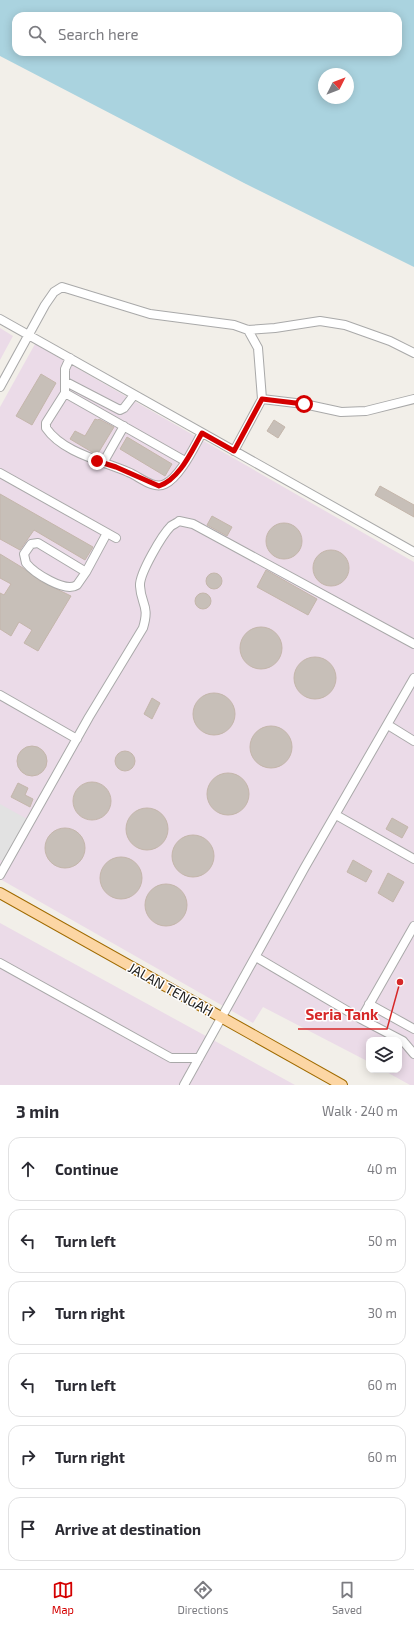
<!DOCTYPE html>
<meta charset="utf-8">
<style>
body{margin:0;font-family:"Exo 2",sans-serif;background:#f7f7f7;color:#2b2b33}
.controls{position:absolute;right:12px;bottom:12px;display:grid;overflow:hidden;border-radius:8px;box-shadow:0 2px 10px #0003}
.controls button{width:36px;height:36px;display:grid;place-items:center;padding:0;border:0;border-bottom:1px solid #e1e1e2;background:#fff;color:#2b2b33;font:20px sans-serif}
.compass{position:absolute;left:318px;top:68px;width:36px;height:36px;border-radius:50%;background:#fff;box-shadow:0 2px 10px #0003;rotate:48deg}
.stop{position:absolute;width:12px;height:12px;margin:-9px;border:3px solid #d40000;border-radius:50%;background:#fff}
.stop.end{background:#d40000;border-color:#fff;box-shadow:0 1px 4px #0008}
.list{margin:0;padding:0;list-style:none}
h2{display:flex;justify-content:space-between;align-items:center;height:52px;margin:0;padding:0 16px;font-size:17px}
h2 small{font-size:13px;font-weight:400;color:#7c7c81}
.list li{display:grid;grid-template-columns:26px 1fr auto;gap:12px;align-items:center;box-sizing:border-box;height:64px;margin:0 8px 8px;padding:0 8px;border:1px solid #e1e1e2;border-radius:12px}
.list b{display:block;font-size:15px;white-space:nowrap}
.list em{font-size:13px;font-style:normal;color:#7c7c81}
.icon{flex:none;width:22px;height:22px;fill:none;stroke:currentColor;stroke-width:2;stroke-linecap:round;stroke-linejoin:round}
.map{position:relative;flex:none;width:414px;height:1085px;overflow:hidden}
.search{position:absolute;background:#fff;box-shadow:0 2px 10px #0003;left:12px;right:12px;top:12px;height:44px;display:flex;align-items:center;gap:10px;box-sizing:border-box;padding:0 14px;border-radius:12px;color:#7c7c81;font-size:15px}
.sheet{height:484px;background:#fff}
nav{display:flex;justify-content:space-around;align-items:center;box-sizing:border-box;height:56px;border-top:1px solid #e1e1e2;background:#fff;font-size:11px;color:#7c7c81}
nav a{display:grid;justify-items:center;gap:2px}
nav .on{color:#d40000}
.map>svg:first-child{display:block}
.industrial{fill:#ebdbe8}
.parking{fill:#e2e2e2}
.water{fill:#aad3df;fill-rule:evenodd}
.building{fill:#c7bfb8;stroke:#c4b6ab}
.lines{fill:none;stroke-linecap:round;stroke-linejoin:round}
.minor-casing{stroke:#a9a9a9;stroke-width:10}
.major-casing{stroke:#a06b00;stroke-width:12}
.minor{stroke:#fff;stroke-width:8}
.major{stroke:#fcd6a4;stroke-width:10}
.route{stroke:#d40000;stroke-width:5}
.labels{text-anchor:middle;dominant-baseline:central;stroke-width:3;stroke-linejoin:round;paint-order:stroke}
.street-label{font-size:14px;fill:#222;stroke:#fff}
.leader{fill:none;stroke:#d62828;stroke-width:1.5}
.callout-dot{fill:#d62828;stroke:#fff;stroke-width:1.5}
.callout-label{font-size:15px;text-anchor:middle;font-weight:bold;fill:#d62828;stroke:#fff;stroke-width:3;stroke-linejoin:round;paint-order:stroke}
</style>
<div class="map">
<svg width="414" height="1085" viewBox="0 0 414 1085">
<rect width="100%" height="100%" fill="#f2efe9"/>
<path class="industrial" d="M0 328 13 336 0 360Z
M35 344 414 562V1085H410L383 1070H399V1040H369V1062L263 1007 253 1023 0 879V407Z
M0 923 295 1085H0Z"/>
<path class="parking" d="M0 804 27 819 4 862 0 860Z"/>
<path class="water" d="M0 0H414V267L244 183 0 56ZM16 16H398V52H16ZM324 74H348V98H324Z"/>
<path class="building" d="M41 374 56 383 32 425 16 416Z
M95 419 98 420 99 419 114 427 97 455 70 439 75 431 85 436Z
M274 420 285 427 278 438 267 431Z
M127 437 172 464 165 476 120 449Z
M380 486 414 505V517L375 495Z
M0 494 93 547 85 560 34 530 20 550 0 539Z
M212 516 232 527 227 536 207 525Z
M266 541a18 18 0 1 1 36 0a18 18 0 1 1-36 0Z
M313 568a18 18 0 1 1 36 0a18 18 0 1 1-36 0Z
M0 554 23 568 40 581 71 596 38 651 24 643 32 630 19 622 11 636 0 629V593L4 595 11 584 0 578Z
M266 570 317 599 308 615 257 587Z
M206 581a8 8 0 1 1 16 0a8 8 0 1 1-16 0Z
M195 601a8 8 0 1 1 16 0a8 8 0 1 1-16 0Z
M240 648a21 21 0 1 1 42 0a21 21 0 1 1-42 0Z
M294 678a21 21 0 1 1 42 0a21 21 0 1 1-42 0Z
M193 714a21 21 0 1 1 42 0a21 21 0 1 1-42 0Z
M152 698 160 703 152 719 144 714Z
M250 747a21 21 0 1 1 42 0a21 21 0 1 1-42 0Z
M17 761a15 15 0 1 1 30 0a15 15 0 1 1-30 0Z
M115 761a10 10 0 1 1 20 0a10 10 0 1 1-20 0Z
M207 794a21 21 0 1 1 42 0a21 21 0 1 1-42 0Z
M73 801a19 19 0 1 1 38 0a19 19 0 1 1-38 0Z
M18 783 28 788 25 795 33 799 30 807 11 797Z
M126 829a21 21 0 1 1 42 0a21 21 0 1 1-42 0Z
M392 818 408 827 402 838 386 829Z
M45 848a20 20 0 1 1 40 0a20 20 0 1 1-40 0Z
M172 856a21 21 0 1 1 42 0a21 21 0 1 1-42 0Z
M100 878a21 21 0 1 1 42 0a21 21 0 1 1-42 0Z
M353 860 372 871 366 882 347 872Z
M388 873 404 882 393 902 378 893Z
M145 905a21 21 0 1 1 42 0a21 21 0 1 1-42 0Z"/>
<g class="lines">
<g class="minor-casing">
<path id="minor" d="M0 319 414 552
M70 358 65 369V393L46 423V428C63 453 103 461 128 472 139 476 153 490 165 484 180 477 194 447 202 433
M66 382 120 410 124 408 134 395
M0 387 45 305 54 292 62 287 150 314 234 325 248 330 275 328 320 321 345 325 390 341 414 353
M65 393 185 461
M262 399 304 404 341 412 366 411 414 399
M234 451 262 399 258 348 248 330
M103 463 124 426
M0 473 116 538
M38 543 86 572 77 585C65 593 34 573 26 563L24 554 31 544Z
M86 572 107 533
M0 695 77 739
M388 725 414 741
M336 815 414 859
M0 875 89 717 143 628C150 605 141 605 140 586 139 574 162 535 171 526 174 524 177 523 179 521L193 524 414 644
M256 957 361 1019 403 1041 414 1054
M0 963 171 1058H199
M369 1004 414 1029
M361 1019 414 926
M184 1085 305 867 414 678"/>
</g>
<g class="major-casing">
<path id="major" d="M0 893 342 1085"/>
</g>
<use href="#minor" class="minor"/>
<use href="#major" class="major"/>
</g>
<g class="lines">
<path class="route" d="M97 461 116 467 159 486C180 479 192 450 202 433L234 451 262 399 304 404"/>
</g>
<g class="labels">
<g class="street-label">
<text transform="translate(171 989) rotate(29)">JALAN TENGAH</text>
</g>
</g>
<path class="leader" d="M400 982L387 1029H298"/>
<circle class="callout-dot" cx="400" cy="982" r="4"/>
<g class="callout-label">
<text x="342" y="1020">Seria Tank</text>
</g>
</svg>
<div class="controls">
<button><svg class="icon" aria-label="layers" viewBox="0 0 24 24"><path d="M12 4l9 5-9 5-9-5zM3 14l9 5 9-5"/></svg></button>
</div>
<svg class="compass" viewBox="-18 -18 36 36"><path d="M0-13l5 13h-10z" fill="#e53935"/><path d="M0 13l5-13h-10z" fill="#7c7c81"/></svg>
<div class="stop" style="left:304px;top:404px"></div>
<div class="stop end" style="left:97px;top:461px"></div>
<div class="search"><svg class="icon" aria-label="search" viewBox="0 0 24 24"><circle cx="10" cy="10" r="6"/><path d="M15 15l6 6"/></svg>Search here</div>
</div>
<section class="sheet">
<h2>3 min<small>Walk · 240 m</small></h2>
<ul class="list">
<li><svg class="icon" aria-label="ahead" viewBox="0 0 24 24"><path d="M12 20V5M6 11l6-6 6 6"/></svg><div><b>Continue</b></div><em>40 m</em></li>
<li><svg class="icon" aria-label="left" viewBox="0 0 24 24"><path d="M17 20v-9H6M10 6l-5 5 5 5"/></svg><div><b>Turn left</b></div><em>50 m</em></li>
<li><svg class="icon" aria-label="right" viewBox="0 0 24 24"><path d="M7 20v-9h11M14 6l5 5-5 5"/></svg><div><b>Turn right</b></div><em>30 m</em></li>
<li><svg class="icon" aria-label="left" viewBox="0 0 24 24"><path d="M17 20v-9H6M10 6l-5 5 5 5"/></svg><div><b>Turn left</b></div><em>60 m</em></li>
<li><svg class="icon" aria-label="right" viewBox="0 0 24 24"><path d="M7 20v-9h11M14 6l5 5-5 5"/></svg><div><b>Turn right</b></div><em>60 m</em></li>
<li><svg class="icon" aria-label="arrive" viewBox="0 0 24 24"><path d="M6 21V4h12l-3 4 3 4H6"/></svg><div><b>Arrive at destination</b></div></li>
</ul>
</section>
<nav>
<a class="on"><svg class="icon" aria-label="map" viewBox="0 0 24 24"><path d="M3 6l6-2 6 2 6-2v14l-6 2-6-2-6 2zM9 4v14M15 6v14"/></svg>Map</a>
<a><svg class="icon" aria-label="directions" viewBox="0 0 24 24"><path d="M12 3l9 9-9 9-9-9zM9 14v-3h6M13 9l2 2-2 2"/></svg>Directions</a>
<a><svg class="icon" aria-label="saved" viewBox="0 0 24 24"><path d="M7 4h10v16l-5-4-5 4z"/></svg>Saved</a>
</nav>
